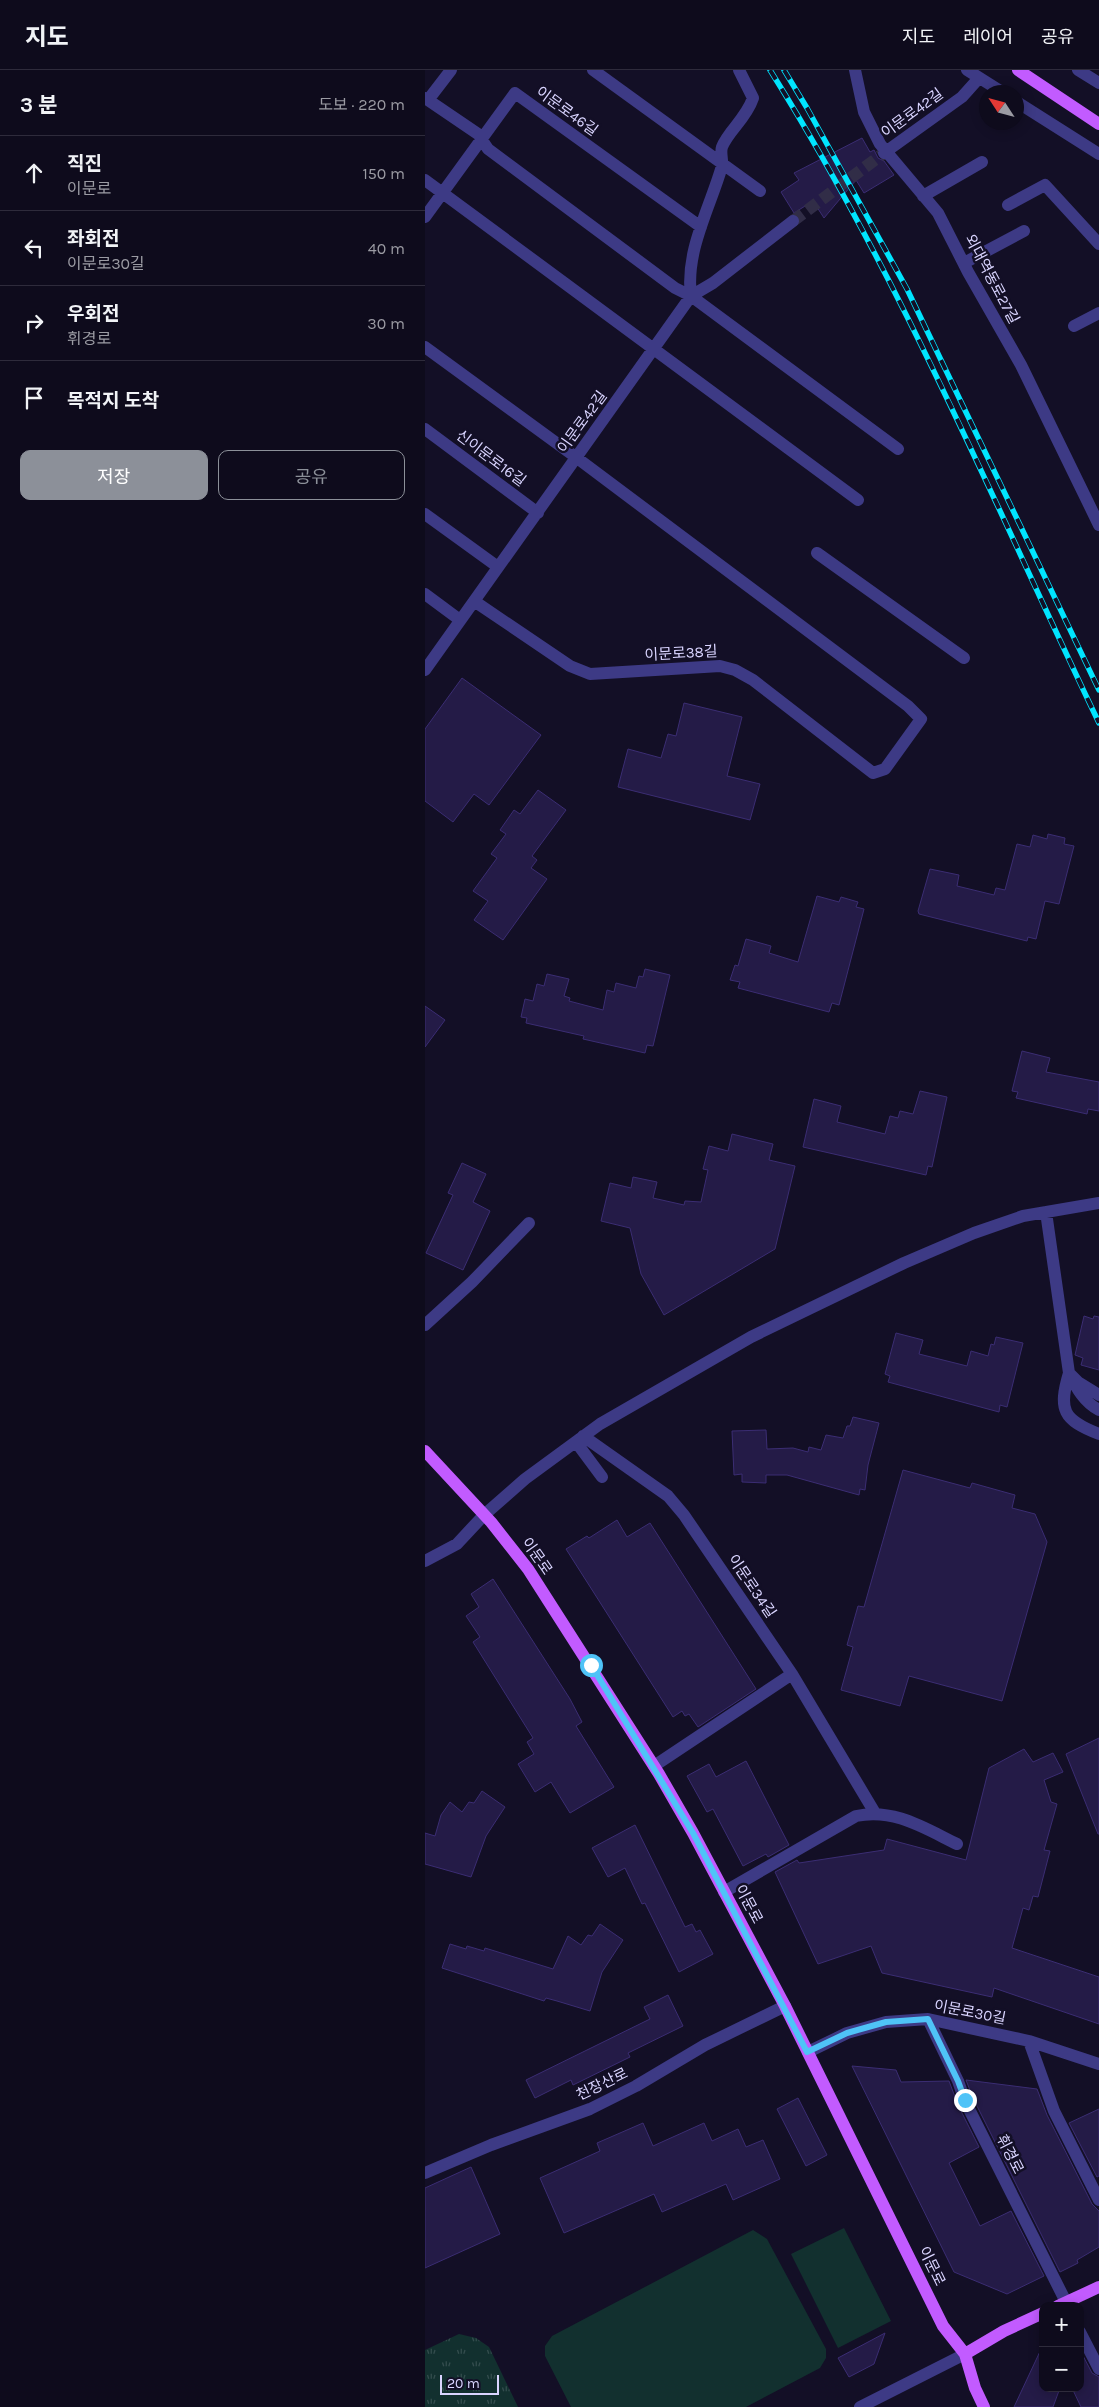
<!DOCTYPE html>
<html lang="ko">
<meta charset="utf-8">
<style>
body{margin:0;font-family:Karla,"Noto Sans KR",sans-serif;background:#1c1929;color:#f1f3f6}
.controls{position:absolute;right:15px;bottom:15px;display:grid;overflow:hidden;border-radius:10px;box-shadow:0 2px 12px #0003}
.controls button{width:45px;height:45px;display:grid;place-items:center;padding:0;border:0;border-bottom:1px solid #2e2b3b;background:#0e0b1c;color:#f1f3f6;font:25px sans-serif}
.compass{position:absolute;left:554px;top:15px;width:45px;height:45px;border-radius:50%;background:#0e0b1c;box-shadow:0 2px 12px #0003;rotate:306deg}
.scale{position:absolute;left:15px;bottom:12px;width:59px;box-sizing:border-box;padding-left:5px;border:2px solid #d9d4ff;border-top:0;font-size:14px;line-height:18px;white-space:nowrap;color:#d9d4ff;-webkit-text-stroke:4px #130f26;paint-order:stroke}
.stop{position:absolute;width:15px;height:15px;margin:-11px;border:4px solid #4fc3f7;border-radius:50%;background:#fff}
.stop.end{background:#4fc3f7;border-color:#fff;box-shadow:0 1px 5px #0008}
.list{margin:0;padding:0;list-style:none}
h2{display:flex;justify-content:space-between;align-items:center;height:65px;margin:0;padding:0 20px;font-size:21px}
h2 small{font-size:16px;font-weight:400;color:#9b9ba3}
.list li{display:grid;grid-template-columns:32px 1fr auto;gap:15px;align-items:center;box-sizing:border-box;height:75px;padding:0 20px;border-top:1px solid #2e2b3b}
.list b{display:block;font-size:19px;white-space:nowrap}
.list p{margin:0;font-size:16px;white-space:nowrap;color:#9b9ba3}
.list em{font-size:16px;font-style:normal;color:#9b9ba3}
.actions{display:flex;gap:10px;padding:15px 20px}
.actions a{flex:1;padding:11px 0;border:1px solid #8c9099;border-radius:10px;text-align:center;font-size:18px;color:#8c9099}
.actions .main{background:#8c9099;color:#fff}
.icon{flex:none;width:28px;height:28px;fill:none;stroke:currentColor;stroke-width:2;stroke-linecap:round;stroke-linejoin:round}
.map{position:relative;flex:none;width:674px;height:2337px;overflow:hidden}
header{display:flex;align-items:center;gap:30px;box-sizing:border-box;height:70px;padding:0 25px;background:#0e0b1c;border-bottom:1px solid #2e2b3b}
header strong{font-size:24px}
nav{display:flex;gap:28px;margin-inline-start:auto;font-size:18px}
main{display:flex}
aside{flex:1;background:#0e0b1c}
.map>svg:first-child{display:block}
.green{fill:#12302f}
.park{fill:url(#park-tufts)}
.building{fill:#241b47;stroke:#3b2d73}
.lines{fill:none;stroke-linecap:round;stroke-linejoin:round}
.minor-tunnel{stroke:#312d47;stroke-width:12;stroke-dasharray:12 6;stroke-linecap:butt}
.minor{stroke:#3d3a85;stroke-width:12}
.major{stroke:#c25bff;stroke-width:12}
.rail-casing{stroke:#00e5ff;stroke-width:5.5}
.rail{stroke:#130f26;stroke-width:4;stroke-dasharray:11;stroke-linecap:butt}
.route{stroke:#4fc3f7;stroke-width:6}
.labels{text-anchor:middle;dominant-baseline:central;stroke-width:5;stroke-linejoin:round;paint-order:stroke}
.street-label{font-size:15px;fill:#d9d4ff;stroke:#130f26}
</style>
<header>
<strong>지도</strong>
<nav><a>지도</a><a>레이어</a><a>공유</a></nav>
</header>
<main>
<aside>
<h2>3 분<small>도보 · 220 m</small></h2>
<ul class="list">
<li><svg class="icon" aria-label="ahead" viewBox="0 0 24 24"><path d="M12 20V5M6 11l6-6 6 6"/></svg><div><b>직진</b><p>이문로</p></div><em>150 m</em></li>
<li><svg class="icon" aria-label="left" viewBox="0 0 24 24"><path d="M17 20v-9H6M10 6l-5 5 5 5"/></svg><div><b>좌회전</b><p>이문로30길</p></div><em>40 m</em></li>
<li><svg class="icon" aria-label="right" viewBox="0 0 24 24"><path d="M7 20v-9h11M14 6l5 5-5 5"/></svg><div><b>우회전</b><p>휘경로</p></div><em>30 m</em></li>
<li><svg class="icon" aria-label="arrive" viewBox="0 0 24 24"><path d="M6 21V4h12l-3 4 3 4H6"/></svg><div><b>목적지 도착</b></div></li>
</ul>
<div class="actions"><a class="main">저장</a><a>공유</a></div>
</aside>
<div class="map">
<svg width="674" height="2337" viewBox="0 0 674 2337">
<defs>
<pattern id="park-tufts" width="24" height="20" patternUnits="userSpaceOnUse" patternTransform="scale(1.25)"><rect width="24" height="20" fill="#12302f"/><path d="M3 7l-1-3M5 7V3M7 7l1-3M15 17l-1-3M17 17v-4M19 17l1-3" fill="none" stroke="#344d4e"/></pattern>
</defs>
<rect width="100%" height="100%" fill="#130f26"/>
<path class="green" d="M419 2158 466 2251 413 2278 366 2184Z
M328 2160 342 2169 401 2279V2288L395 2298 321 2337H146L120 2286V2276L127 2266Z"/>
<path class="park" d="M34 2264 51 2268 64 2277 93 2337H0V2280Z"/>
<path class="building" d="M437 68 445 82 449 80 453 88 459 91 469 105 439 123 431 110 399 148 388 131 369 143 356 122 374 110 369 103Z
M37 608 116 665 64 735 49 724 28 752 0 731V659Z
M259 633 317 647 302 706 335 714 325 750 193 717 203 679 236 688 243 664 251 666Z
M113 720 141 740 107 786 112 790 106 798 122 809 78 870 49 850 63 831 48 821 72 788 66 784 81 764 75 760 89 740 95 744Z
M623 764 640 768 639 774 649 776 634 834 620 831 611 869 603 867 602 871 494 844 493 841 505 799 534 805 532 816 569 825 571 818 580 820 592 774 605 777 608 765 622 769Z
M392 826 414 832 416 827 433 832 431 837 439 839 414 935 407 933 404 942 313 918 315 912 305 910 310 895 313 896 321 869 346 876 344 883 373 892Z
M220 899 245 905 228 976 222 975 220 983 158 969 159 966 101 953 102 948 96 947 100 929 108 931 112 914 119 916 122 904 144 909 139 926 145 928 144 931 178 940 182 920 189 922 191 913 211 918 214 906 218 907Z
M0 936 20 950 0 977Z
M597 981 625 988 621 1002 674 1012V1041L663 1039 662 1044 591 1028 593 1022 587 1021Z
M495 1021 522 1027 507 1097 503 1096 501 1105 378 1077 389 1029 416 1036 412 1052 460 1064 465 1046 473 1048 475 1041 488 1044Z
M307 1064 348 1074 344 1090 370 1096 350 1179 239 1245 216 1204 205 1158 176 1151 185 1113 206 1118 208 1107 232 1112 228 1128 259 1135 260 1131 276 1132 283 1100 278 1099 284 1076 303 1081Z
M37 1093 61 1104 48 1132 65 1141 38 1200 1 1183 28 1125 23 1123Z
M659 1246 668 1249 669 1246 674 1247V1300L656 1295 658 1288 650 1285Z
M471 1263 498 1270 494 1284 542 1296 546 1281 563 1286 566 1274 569 1275 571 1267 598 1273 582 1337 575 1335 574 1342 463 1312 465 1306 460 1304Z
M428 1347 454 1353 443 1395 440 1420 435 1419 434 1425 362 1405H341V1413L317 1412V1404L309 1405 307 1361 341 1360 342 1379 368 1378 383 1382 384 1377 396 1380 401 1365 418 1368 422 1356H425Z
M478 1400 545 1418 547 1413 590 1425 587 1438 610 1444 622 1472 577 1631 484 1606 475 1636 416 1620 428 1577 422 1575 433 1536 439 1537Z
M192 1450 202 1467 225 1453 331 1619 273 1657 264 1644 260 1646 257 1641 248 1647 141 1479 162 1466 164 1468Z
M68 1509 145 1629 157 1652 151 1656 189 1717 145 1743 126 1712 110 1722 93 1694 109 1684 102 1672 108 1668 48 1572 55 1567 41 1546 54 1537 46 1524Z
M674 1668V1764H673L641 1684Z
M599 1679 608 1692 628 1683 638 1702 619 1710 626 1732 632 1734 619 1780 625 1781 613 1827 608 1826 604 1840 598 1838 587 1878 674 1907V1954L569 1918 567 1927 457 1903 446 1876 393 1894 350 1802 372 1790 374 1793 459 1780 462 1769 541 1790 564 1698Z
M321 1691 364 1775 343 1787 341 1784 318 1796 288 1739 282 1742 262 1706 284 1694 291 1707Z
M57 1721 80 1737 61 1766 46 1807 0 1794V1763L10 1766 16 1745 25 1732 37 1742 44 1732 49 1733Z
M210 1755 260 1857 267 1854 271 1862 275 1860 288 1884 254 1902 220 1833 217 1834 200 1798 183 1807 167 1778Z
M175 1854 198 1870 177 1902 165 1941 132 1931 121 1928 119 1931 17 1898 25 1874 41 1879 42 1876 59 1881 60 1878 128 1899 143 1866 156 1875 163 1865 167 1866Z
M243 1925 258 1956 203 1983 205 1987 148 2015 146 2010 110 2028 101 2010 225 1949 219 1937Z
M427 1996 471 2000 476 2012 524 2011 533 2035 554 2077 524 2093 555 2156 586 2141 619 2206 582 2224 529 2202Z
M541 2010 612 2019 622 2045 667 2134 674 2141V2177L652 2190 653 2193 635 2202 548 2028Z
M373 2028 402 2085 381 2096 352 2039Z
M674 2039V2106L672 2107 644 2053Z
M218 2053 228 2076 279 2053 287 2071 313 2059 321 2077 338 2070 355 2109 308 2130 301 2114 237 2142 229 2124 139 2163 115 2108 175 2081 172 2073Z
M46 2097 75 2164 0 2198V2118Z
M460 2263 449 2294 424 2307 413 2288Z
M618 2275V2318H635L628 2337H589Z
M655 2280 667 2303 674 2307V2337H656L647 2318H655Z"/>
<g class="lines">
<path class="minor-tunnel" d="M368 151 459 83"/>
<path class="minor" d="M168 0 335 121
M430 0 439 42 455 74 513 143 543 202 596 295 674 455
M542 0 577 22
M653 0 674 13
M0 28 53 64 63 79 250 218 266 226 473 379
M3 30 26 0
M592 32 674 84
M459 83 537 27 554 8
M0 110 433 430
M498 126 557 92
M583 135 620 115 674 174
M0 147 90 23 276 157
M539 193 599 161
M266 226C260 181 285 138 297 96 298 90 295 83 297 77 303 61 321 49 328 28L314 0
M649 256 674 243
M0 277 152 388 483 636 496 649 460 699 448 703 328 610 310 600 295 596 165 604 145 596 49 531
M0 359 113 443
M0 444 73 497
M392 483 539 588
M0 524 35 550
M0 600 266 226 288 213 368 151
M621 1142 644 1303C652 1319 659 1332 674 1340
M0 1255 47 1212 104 1153
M674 1325 653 1312 644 1303C633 1340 638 1350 674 1364
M158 1366 243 1426 259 1445 367 1604 450 1743
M151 1372 177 1407
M0 1491 32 1474 59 1445 100 1409 175 1354 326 1267 479 1193 549 1163 598 1146 674 1133
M229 1696 367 1604
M299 1822 431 1746C469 1738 499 1758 532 1774
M503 1949 533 2011 540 2031 643 2236
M604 1971 629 2041 674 2130
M383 1982 422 1963 461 1952 503 1949 604 1971 674 1994
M0 2103 66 2075 165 2039 211 2016 280 1975 360 1936
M655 2262 674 2299
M435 2337 540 2284"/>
<path class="major" d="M593 0 674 54
M0 1381 66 1452 103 1499 234 1704 268 1763 360 1936 518 2256 540 2284 550 2318 559 2337
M633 2236 674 2217
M540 2284 579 2261 618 2243"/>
<g class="rail-casing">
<path id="rail" d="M345 0C475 207 569 433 674 653
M359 0 382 38 482 219 674 620"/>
</g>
<use href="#rail" class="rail"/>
</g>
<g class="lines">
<path class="route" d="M166 1595 268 1763 382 1982 422 1963 461 1952 503 1949 533 2011 540 2030"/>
</g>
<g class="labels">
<g class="street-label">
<text transform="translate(142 41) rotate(36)">이문로46길</text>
<text transform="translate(487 43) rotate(-36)">이문로42길</text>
<text transform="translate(567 209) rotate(62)">외대역동로27길</text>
<text transform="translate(157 352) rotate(-54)">이문로42길</text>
<text transform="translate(66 388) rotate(37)">신이문로16길</text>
<text transform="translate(256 583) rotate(-3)">이문로38길</text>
<text transform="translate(112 1486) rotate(55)">이문로</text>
<text transform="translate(327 1516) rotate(56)">이문로34길</text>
<text transform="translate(324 1834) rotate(62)">이문로</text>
<text transform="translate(545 1942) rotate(11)">이문로30길</text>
<text transform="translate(177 2014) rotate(-26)">천장산로</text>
<text transform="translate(585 2084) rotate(63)">휘경로</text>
<text transform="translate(507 2196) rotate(64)">이문로</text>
</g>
</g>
</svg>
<div class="controls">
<button>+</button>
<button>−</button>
</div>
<svg class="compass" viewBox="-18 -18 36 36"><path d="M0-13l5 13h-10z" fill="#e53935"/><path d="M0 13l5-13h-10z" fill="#9b9ba3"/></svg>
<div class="scale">20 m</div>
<div class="stop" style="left:166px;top:1595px"></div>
<div class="stop end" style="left:540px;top:2030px"></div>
</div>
</main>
